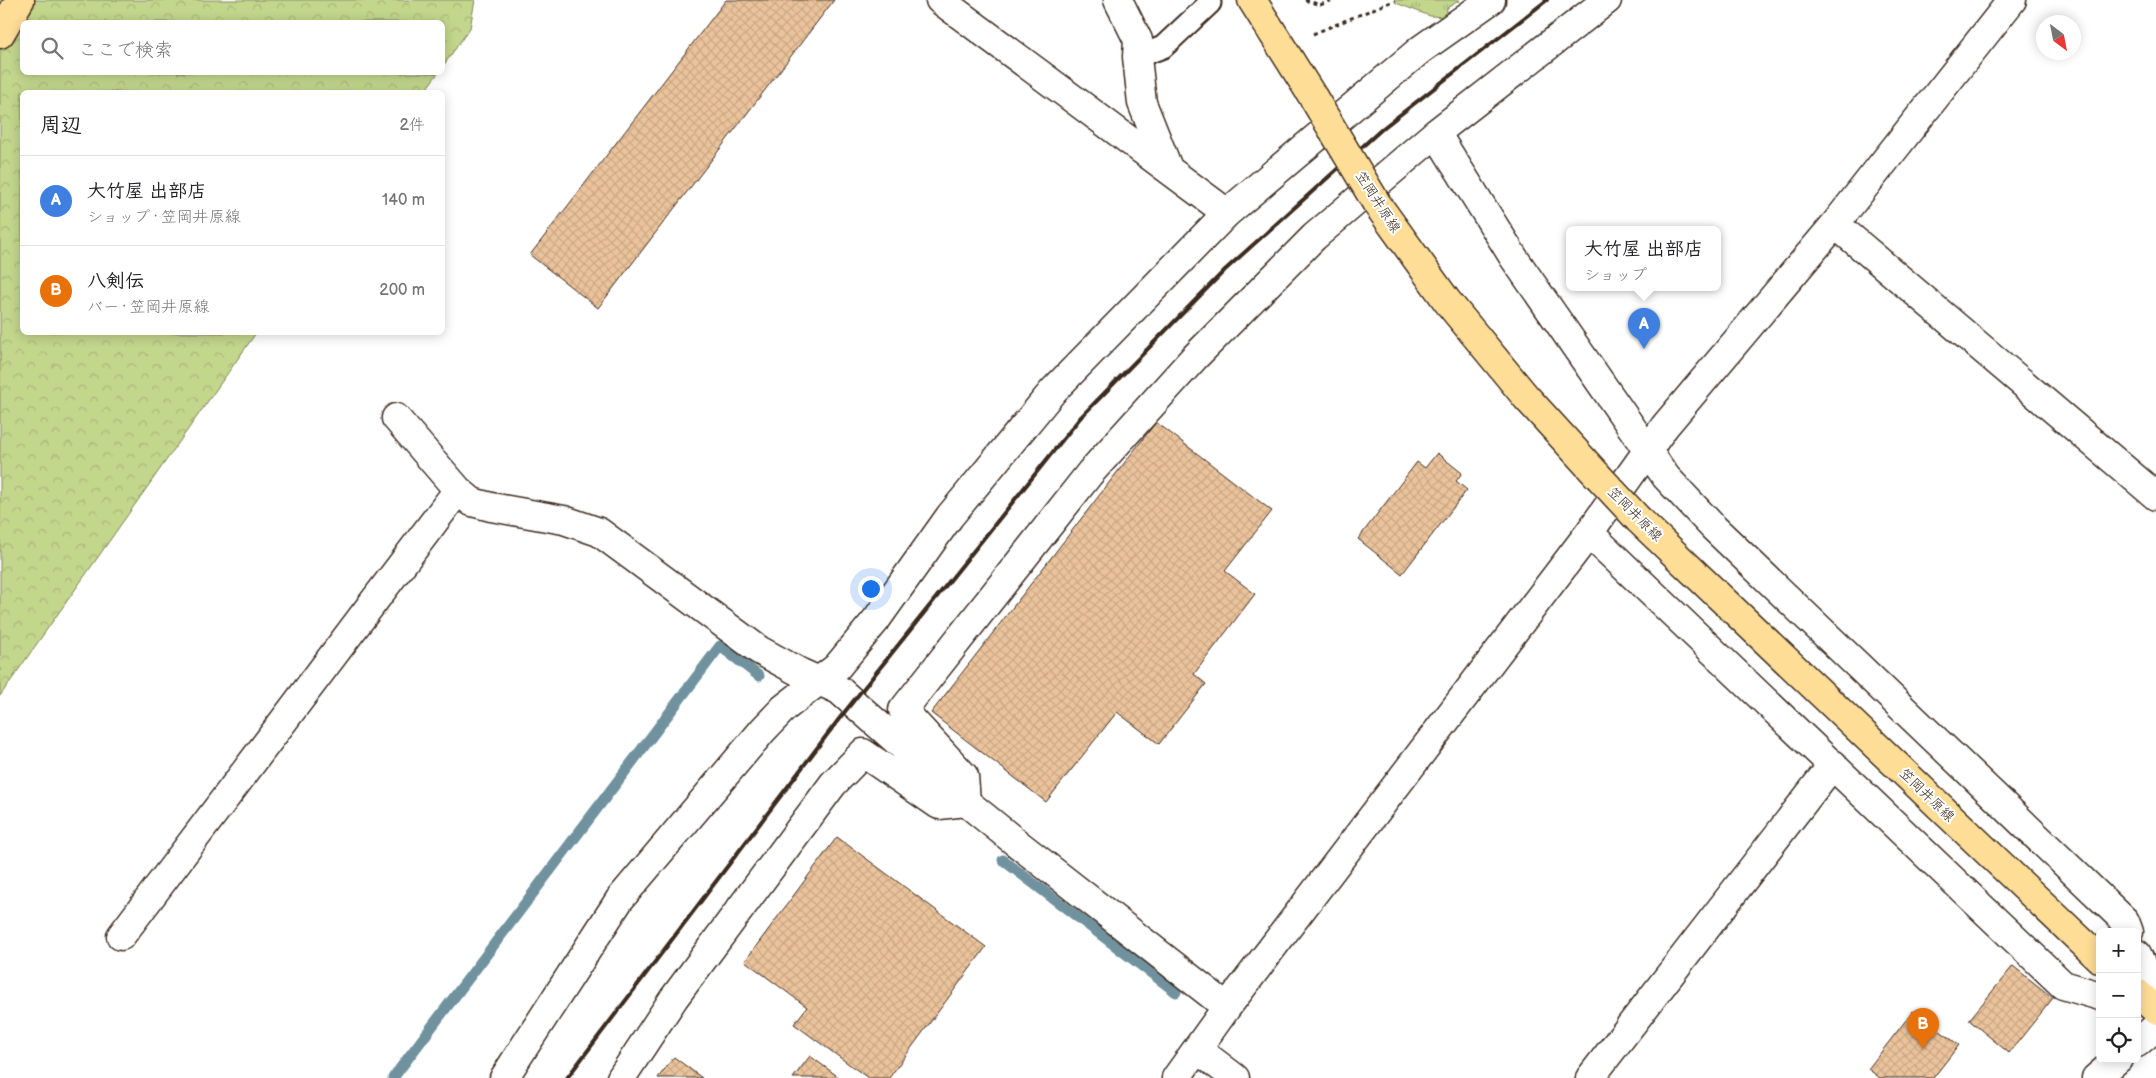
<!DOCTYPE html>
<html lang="ja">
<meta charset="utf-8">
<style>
body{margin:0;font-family:"Balsamiq Sans","Klee One",sans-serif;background:#f6f6f6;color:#202124}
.controls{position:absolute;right:15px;bottom:15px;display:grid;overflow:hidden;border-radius:8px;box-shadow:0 2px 12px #0003}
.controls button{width:45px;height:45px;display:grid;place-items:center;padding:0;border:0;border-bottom:1px solid #e0e0e0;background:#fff;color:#202124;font:25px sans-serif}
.compass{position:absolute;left:2036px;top:15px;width:45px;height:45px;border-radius:50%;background:#fff;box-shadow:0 2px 12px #0003;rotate:148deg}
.you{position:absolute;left:870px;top:588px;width:18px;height:18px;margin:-12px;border:4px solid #fff;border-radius:50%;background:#1a73e8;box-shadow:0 0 0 8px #1a73e833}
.badge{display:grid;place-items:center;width:32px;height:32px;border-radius:50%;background:#0f766e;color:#fff;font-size:16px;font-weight:700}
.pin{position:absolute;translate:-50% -41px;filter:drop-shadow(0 1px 2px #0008)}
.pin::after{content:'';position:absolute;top:26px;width:18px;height:15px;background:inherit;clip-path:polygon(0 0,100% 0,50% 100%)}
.popup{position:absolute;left:1566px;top:226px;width:155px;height:65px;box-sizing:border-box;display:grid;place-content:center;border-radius:8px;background:#fff;filter:drop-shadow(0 1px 4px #0005);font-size:16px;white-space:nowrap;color:#757577}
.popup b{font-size:19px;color:#202124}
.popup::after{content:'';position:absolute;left:50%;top:100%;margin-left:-10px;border:10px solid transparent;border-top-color:#fff}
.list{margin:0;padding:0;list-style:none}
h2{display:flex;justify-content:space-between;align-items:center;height:65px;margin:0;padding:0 20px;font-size:21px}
h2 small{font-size:16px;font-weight:400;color:#757577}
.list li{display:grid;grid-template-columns:32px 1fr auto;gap:15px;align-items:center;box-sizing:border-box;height:90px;padding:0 20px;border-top:1px solid #e0e0e0}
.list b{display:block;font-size:19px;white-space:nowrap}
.list p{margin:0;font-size:16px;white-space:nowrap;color:#757577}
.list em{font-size:16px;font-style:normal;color:#757577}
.icon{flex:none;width:28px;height:28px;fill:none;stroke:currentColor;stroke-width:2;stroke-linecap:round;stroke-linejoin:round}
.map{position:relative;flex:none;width:2156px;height:1078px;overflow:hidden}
.search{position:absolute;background:#fff;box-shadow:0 2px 12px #0003;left:20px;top:20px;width:425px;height:55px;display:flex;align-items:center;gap:12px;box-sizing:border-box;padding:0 18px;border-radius:8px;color:#757577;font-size:19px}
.panel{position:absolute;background:#fff;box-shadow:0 2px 12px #0003;left:20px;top:90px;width:425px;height:245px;border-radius:8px}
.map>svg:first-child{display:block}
.forest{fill:url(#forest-crowns);stroke:#7e8055}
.park{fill:url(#park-tufts);stroke:#7e8055}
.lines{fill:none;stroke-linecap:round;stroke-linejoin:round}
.stream{stroke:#6f929e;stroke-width:11}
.building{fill:url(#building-cross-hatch);stroke:#3b2a1e}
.lane-casing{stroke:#3b2a1e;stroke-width:25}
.street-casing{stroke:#3b2a1e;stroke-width:31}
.secondary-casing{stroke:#3b2a1e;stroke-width:31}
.primary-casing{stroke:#3b2a1e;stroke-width:31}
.path{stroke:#3b2a1e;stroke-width:3;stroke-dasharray:4 4;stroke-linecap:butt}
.lane{stroke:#fff;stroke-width:21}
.street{stroke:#fff;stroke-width:28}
.secondary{stroke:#fff;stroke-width:28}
.primary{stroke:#fedd96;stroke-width:28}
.rail{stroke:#3b2a1e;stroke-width:4}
.primary-bridge-casing{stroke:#3b2a1e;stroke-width:31;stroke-linecap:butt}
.primary-bridge{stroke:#fedd96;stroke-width:28}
.labels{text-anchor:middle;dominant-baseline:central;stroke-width:4;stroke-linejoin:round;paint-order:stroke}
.street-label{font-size:14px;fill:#3b2a1e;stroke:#fff}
</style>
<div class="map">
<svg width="2156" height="1078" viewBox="0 0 2156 1078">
<defs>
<pattern id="forest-crowns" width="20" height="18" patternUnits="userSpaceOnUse" patternTransform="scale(1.25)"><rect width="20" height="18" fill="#c2d68c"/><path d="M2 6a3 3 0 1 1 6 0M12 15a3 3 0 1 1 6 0" fill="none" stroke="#a8b878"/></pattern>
<pattern id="park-tufts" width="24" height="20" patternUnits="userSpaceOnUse" patternTransform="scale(1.25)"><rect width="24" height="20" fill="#c2d68c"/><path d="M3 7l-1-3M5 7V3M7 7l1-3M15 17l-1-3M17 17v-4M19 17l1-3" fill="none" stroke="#a8b878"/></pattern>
<pattern id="building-cross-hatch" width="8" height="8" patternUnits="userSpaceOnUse" patternTransform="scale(1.25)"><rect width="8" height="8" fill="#ebc39b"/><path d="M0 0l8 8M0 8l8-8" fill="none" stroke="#caa885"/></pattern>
</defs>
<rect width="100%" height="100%" fill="#fff"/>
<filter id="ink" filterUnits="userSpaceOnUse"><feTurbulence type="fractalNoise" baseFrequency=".02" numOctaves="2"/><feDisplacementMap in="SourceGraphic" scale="10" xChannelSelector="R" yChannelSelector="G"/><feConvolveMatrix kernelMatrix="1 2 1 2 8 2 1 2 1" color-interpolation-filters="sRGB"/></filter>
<g filter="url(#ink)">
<path class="forest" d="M0 0H475L470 28 443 66 442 22H22V72L438 73 424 92H22V332L256 333 0 696Z"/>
<path class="park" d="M1394 0H1460L1447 8 1446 17 1430 16 1396 3Z"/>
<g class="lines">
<path class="stream" d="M1003 860 1176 992
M393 1078 720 646 759 676"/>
</g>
<path class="building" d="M726 0H834L598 308 530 255Z
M1156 422 1272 511 1225 571 1255 594 1194 674 1206 684 1159 744 1117 712 1046 802 931 713Z
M1437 453 1462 473 1456 481 1467 490 1402 574 1358 539 1417 462 1425 468Z
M837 837 986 947 889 1078H868L794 1024 807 1007 745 961Z
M2013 966 2053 998 2009 1053 1969 1020Z
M1913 1011 1959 1045 1933 1078H1880L1868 1069Z
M810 1056 840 1078H793Z
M674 1057 702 1078H658Z"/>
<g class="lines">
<g class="lane-casing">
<path id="lane" d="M1137 57 1163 47 1210 3"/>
</g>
<g class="street-casing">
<path id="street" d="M940 0 1227 213
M1118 0 1138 40 1137 57 1142 103 1168 168
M1436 133 1514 258 1666 477 1713 527 2125 921 2129 932
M1835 224 2156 496
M396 418 458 490 472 502 491 507 564 520 599 532 759 650 801 673 839 690 966 802 1013 840 1227 1007
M1589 533 2063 985 2100 996
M121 936 458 490
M2137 954 2156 997
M1197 1049 1235 1078
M504 1078 620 899 763 730 784 708 837 667 876 620 950 516 1053 391 1227 213 1420 50 1491 0
M621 1078 674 998 833 784 863 753 939 805 966 802 964 776 903 710 1090 473 1194 358 1314 237 1436 133 1607 0
M1176 1078 1227 1007 1589 533 1665 426 1835 224 2012 0
M1590 1078 1833 764"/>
</g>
<g class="secondary-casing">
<path id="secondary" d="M2137 1043 2156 1027
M2096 1078 2118 1059"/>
</g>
<g class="primary-casing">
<path id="primary" d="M1252 0 1313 97
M0 34 20 0
M1377 204 1447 301 1526 397 1598 476
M1639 520 2100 959
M2137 993 2156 1010"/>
</g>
<path class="path" d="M1305 0 1320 5 1333 0
M1313 34 1395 0"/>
<use href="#lane" class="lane"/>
<use href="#street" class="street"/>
<use href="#secondary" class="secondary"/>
<use href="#primary" class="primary"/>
<path class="rail" d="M567 1078 839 719 1080 418 1225 270 1383 128 1547 0"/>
<g class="primary-bridge-casing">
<path id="primary-bridge" d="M1313 97 1377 204
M1598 476 1639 520"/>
</g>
<use href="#primary-bridge" class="primary-bridge"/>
</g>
</g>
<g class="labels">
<g class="street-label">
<text transform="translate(1378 202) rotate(57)">笠岡井原線</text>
<text transform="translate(1635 514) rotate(45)">笠岡井原線</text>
<text transform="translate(1927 795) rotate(44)">笠岡井原線</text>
</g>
</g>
</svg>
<div class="controls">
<button>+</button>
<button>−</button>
<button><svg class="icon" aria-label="locate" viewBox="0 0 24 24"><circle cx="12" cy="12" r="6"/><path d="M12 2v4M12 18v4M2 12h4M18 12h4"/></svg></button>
</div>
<svg class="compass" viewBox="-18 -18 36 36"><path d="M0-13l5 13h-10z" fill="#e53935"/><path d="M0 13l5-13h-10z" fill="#757577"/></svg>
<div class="you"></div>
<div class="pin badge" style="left:1644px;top:349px;background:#3f7fe0">A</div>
<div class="popup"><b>大竹屋 出部店</b>ショップ</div>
<div class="pin badge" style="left:1923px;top:1049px;background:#e8710a">B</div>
<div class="search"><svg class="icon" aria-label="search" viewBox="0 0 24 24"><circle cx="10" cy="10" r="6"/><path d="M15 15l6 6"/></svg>ここで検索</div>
<section class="panel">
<h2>周辺<small>2件</small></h2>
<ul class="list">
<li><span class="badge" style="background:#3f7fe0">A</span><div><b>大竹屋 出部店</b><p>ショップ · 笠岡井原線</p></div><em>140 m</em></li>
<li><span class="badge" style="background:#e8710a">B</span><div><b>八剣伝</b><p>バー · 笠岡井原線</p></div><em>200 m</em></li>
</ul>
</section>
</div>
